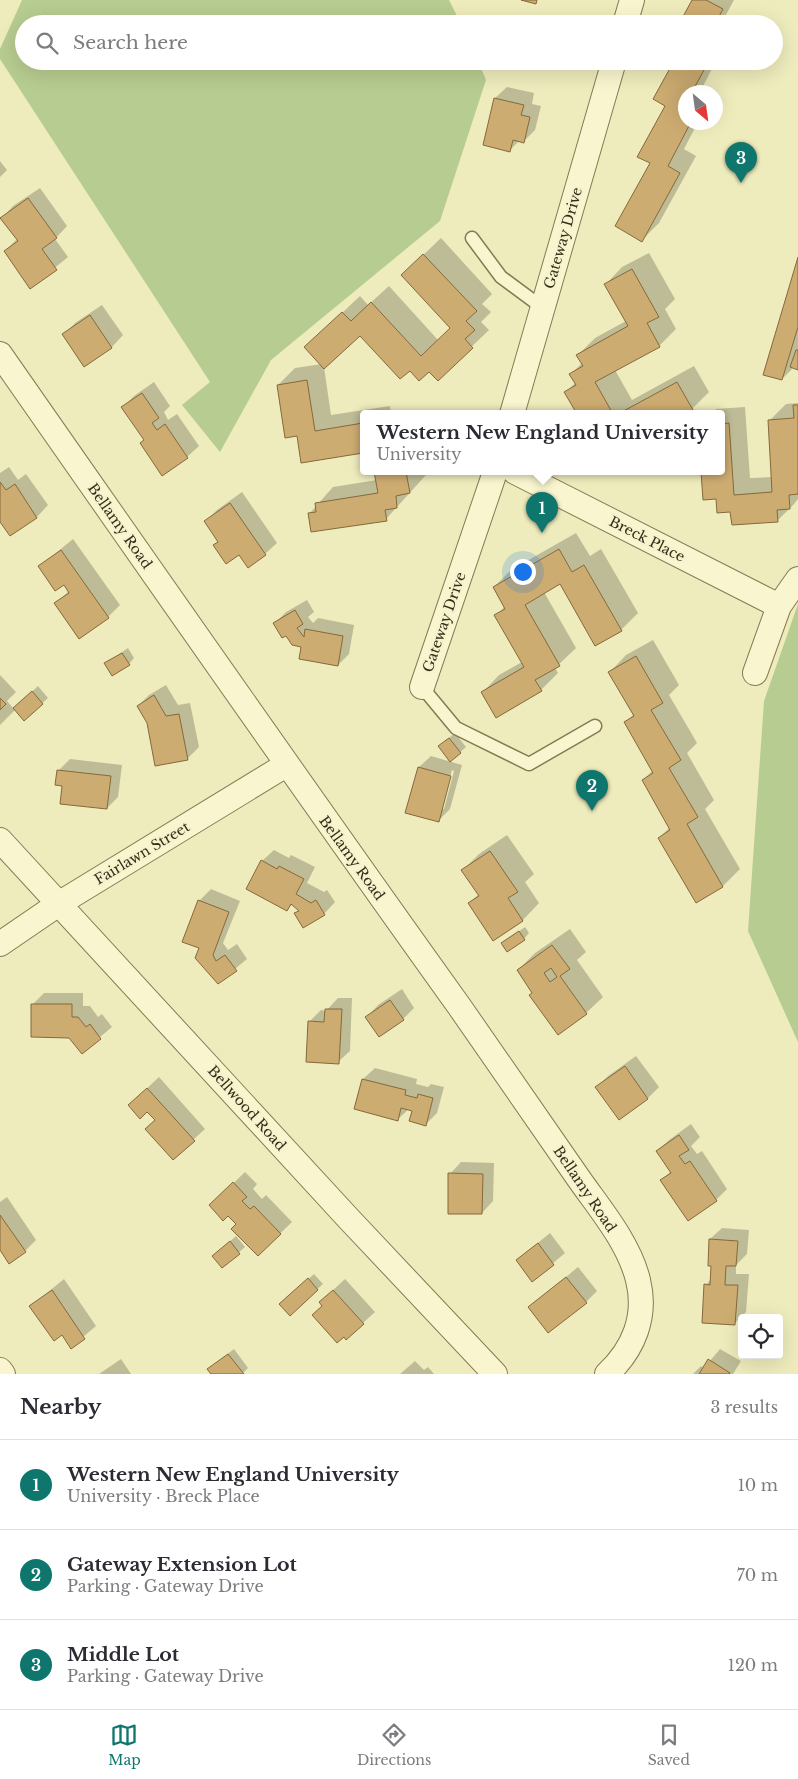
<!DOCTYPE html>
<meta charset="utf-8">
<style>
body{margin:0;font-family:"Libre Baskerville",serif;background:#f7f7f7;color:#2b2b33}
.controls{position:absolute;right:15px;bottom:15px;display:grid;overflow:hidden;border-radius:5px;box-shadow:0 5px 20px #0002}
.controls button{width:45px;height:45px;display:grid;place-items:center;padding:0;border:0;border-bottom:1px solid #e1e1e2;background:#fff;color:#2b2b33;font:25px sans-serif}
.compass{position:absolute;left:678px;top:85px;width:45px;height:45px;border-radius:50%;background:#fff;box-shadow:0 5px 20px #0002;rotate:151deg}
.you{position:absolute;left:522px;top:571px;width:18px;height:18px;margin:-12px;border:4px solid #fff;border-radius:50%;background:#1a73e8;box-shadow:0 0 0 8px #1a73e833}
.badge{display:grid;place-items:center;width:32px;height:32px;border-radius:50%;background:#0f766e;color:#fff;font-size:16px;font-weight:700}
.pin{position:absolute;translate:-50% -41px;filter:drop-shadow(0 1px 2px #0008)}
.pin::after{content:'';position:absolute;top:26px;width:18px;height:15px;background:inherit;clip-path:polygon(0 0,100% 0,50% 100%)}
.popup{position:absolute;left:360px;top:410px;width:365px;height:65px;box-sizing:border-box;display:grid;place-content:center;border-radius:5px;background:#fff;filter:drop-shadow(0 1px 4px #0005);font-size:16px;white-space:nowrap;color:#7c7c81}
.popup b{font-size:19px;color:#2b2b33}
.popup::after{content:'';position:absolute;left:50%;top:100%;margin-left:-10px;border:10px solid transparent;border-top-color:#fff}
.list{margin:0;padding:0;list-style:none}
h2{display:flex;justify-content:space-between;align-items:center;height:65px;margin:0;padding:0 20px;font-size:21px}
h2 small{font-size:16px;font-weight:400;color:#7c7c81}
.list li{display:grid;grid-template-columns:32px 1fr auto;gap:15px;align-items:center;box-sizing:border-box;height:90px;padding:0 20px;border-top:1px solid #e1e1e2}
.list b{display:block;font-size:19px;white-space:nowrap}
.list p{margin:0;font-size:16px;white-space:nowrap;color:#7c7c81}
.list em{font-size:16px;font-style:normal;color:#7c7c81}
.icon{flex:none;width:28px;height:28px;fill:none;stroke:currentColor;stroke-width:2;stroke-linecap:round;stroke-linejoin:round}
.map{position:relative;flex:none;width:798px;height:1374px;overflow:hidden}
.search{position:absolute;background:#fff;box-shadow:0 5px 20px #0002;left:15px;right:15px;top:15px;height:55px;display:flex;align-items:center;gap:12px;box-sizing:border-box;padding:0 18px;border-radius:28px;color:#7c7c81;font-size:19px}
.sheet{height:335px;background:#fff}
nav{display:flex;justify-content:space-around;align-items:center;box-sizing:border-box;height:70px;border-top:1px solid #e1e1e2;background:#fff;font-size:14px;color:#7c7c81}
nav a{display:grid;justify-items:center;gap:2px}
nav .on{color:#0f766e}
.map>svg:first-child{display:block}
.green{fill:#b7cc90}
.shadow{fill:#0003;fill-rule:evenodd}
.building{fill:#cdac71;stroke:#85693b;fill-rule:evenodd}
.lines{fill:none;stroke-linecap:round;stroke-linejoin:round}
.service-casing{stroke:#857a55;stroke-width:15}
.minor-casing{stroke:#857a55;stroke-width:26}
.service{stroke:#f9f6cf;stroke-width:12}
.minor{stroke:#f9f6cf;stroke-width:24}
.labels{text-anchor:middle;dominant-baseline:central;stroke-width:4;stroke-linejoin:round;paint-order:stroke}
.street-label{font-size:14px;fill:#342d1b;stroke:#f5f3cb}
</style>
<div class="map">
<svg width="798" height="1374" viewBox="0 0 798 1374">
<rect width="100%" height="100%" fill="#eeebbc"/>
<path class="green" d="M22 0H449L461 24H24V61H478L486 80 440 221 271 360 220 452 182 405 210 382 0 59V49Z
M798 604V1042L748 931 764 701Z"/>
<path class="shadow" d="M693 0H734L721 24H680Z
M676 61H716L700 92H686V122H698L684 149 696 156 659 223 642 240 651 163Z
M507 87 534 93 532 104 541 106 535 130 523 142 519 141 510 150 495 98Z
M0 161 7 170 0 177Z
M40 188 67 226 55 239 68 257 31 287 5 251 17 239 2 218 13 206Z
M441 238 492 294 482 304 491 312 481 322 489 330 438 379 429 370 410 369 360 334 324 367 331 415 390 406 391 414H363V452L302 462 298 434 278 385 295 368 322 364 323 331 360 296 368 305 389 286 438 340 451 328 420 258Z
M649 253 675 299 665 309 676 329 659 346 615 370 632 400 694 366 709 392 692 409 682 414H578L566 392 576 382 571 374 582 363 578 355 595 338 626 321 606 284 622 267Z
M798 262V368L794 367 782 379Z
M102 305 123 335 112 347 85 365 64 335 75 323Z
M154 382 170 406 164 412 168 420 177 414 199 446 187 457 163 474 145 440 123 407 134 396Z
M798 403V499L794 504 777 521 732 511 717 498 704 499 702 472H721V414H711L716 409 745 407 750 478 773 477 769 421 786 404Z
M9 467 18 480 26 474 48 505 37 517 10 534 0 520V473Z
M376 472H425L426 475 386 519 309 514 333 487 377 480Z
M242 492 277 543 265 554 239 553 214 545 219 540 206 521 217 510Z
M576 533 590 556 601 549 638 613 621 630 560 583 544 592 576 648 555 668 558 673 541 690 483 692 499 675 522 662 496 616 505 606 494 587 511 570Z
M73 539 120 605 108 617 79 637 56 603 69 591 64 583 40 566Z
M307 600 314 612 308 617 313 623 318 618 354 625 349 654 338 665 303 646 275 623 286 612Z
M653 640 679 685 669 695 697 743 687 753 714 800 705 809 740 869 723 886 696 902 659 838 670 827 643 780 653 770 625 723 634 714 610 672 626 655Z
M128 648 134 658 129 664 106 663Z
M0 675 16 692 7 701 14 709 38 686 48 698 25 719 16 709 0 725Z
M166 685 178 705 190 703 199 747 187 759 148 723 138 706 149 695Z
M455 733 466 747 451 760 445 741Z
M431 756 462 765 450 809 438 821 419 767ZM452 770 454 771 444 809H441Z
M70 759 122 765 118 797 107 808 58 771Z
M507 835 534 874 525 882 539 903 523 920 494 940 469 903 479 894 463 870 479 854Z
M274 850 289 858 291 855 315 867 307 883 324 892 327 890 335 902 324 914H296L299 910 293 904 287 909 262 861Z
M211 889 240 901 223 943 228 950 237 944 247 959 218 983 200 948 199 901Z
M525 927 529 933 524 939 502 944Z
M570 929 586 952 577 960 603 997 586 1013 534 992 518 970 535 953Z
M402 989 414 1008 403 1019 367 1017 378 1005Z
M44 993H83V1006H90L98 1017 102 1014 112 1027 82 1052 70 1037 33 1004Z
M338 998H352L350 1051 338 1062 309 1022 321 1010 326 1011Z
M636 1056 659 1087 648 1098 597 1087 608 1076Z
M375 1068 417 1079 416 1084 428 1087 431 1084 444 1087 437 1113 426 1124 413 1110 409 1109 398 1119 356 1109 363 1079Z
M159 1077 205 1129 173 1158 156 1120 141 1094Z
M691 1124 700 1137 691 1146 697 1154 702 1151 727 1189 716 1200 662 1180 671 1171 657 1151 669 1140Z
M461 1162 494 1163 493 1201 482 1213 450 1174Z
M245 1172 257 1184 253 1189 262 1199 266 1195 292 1222 258 1255 228 1214 211 1205Z
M7 1197 36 1240 25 1251 0 1248V1202Z
M722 1228 749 1230 747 1254 736 1265V1274H749L746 1312 735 1323 706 1285 712 1278 710 1239Z
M550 1233 565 1253 533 1280 517 1260Z
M236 1236 245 1247 222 1267 213 1256Z
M578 1267 597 1291 586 1302 530 1307Z
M314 1274 323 1284 290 1314 286 1299Z
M64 1279 96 1326 71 1347 62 1334 31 1306Z
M345 1279 375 1312 363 1323 323 1306 332 1291Z
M234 1349 248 1368 242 1374H213L214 1364Z
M720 1349 741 1361 733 1374H693L701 1366 704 1368Z
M121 1359 131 1374H99Z
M415 1361 424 1370 428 1367 434 1374H400Z"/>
<path class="building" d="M521 0H537L536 4Z
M692 0H706L723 9 715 24H679Z
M674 61H709L692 92H686L683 109 686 111V122H691L668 166 680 173 642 242 615 226 650 163 637 157 665 106 653 99Z
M494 98 524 105 521 115 530 117 524 143 513 140 510 152 483 145Z
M28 198 57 238 42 249 57 270 30 289 4 251 18 241 0 218Z
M423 254 477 311 466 321 475 330 465 339 473 348 438 381 429 372 419 381 410 371 400 379 360 336 324 369 304 347 342 312 351 321 371 302 421 356 450 328 401 275Z
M798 257V327L782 380 763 375Z
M632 269 659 317 647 323 660 347 595 382 613 414H577L564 392 576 385 569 374 583 366 576 355 628 326 604 284Z
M90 315 112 348 84 367 62 334Z
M796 350H798V370L790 367Z
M307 380 315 431 363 423V453L301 463 297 436 285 438 277 385Z
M677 382 693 410 685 414H618Z
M142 393 159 418 152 423 157 430 165 424 188 458 162 476 140 443 144 440 121 407Z
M793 405H798V494L789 495 790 509 777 510 778 522 732 525 730 512 717 513 716 499 703 500 701 472H721V424L729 423 734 495 772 492 768 420 794 418Z
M374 472H406L410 493 396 496 397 508 385 510 387 521 311 532 308 513 316 512 315 503 378 493Z
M0 482 6 490 15 484 37 518 10 536 0 522Z
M230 503 266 555 248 568 239 555 226 564 213 545 218 542 204 521Z
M559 549 572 572 584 565 622 631 595 646 560 584 525 605 560 666 535 680 542 691 496 718 481 692 524 667 494 615 505 609 493 587Z
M61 550 109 618 79 639 54 603 69 593 64 585 55 591 38 566Z
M295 610 303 624 297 628 304 637 305 629 343 636 338 666 299 659 301 647 292 645 286 636 282 638 273 623Z
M122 653 130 665 112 676 104 663Z
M636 656 663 703 651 710 681 760 669 768 698 817 687 824 723 887 696 903 658 838 670 830 642 780 653 773 624 722 634 716 608 672Z
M32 691 43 704 24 721 13 708Z
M154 695 166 716 179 714 188 760 155 766 147 723 137 706Z
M0 698 6 704 0 710Z
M449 738 461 753 450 762 438 746Z
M418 767 451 776 439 822 405 813Z
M57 770 111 776 107 809 60 804 62 786 55 785Z
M490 851 518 892 508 898 523 921 493 941 468 903 479 896 461 870Z
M261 860 277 869 279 866 304 879 296 894 311 903 316 900 325 915 303 928 294 913 299 911 291 904 287 911 246 889Z
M198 900 229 912 213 955 216 961 225 955 237 971 218 984 195 958 199 948 182 942Z
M519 931 525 940 507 952 501 943Z
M552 945 570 969 560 976 587 1014 558 1035 529 995 532 993 517 970ZM551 968 557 977 550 982 544 973Z
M390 1000 404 1020 379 1037 365 1017Z
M31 1004H72V1017H78L86 1027 90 1024 101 1039 82 1054 69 1038 31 1037Z
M325 1009H342L339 1064 306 1062 308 1021 324 1022Z
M625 1066 648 1099 619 1120 595 1087Z
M362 1079 406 1090 405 1095 417 1098 418 1094 433 1098 426 1126 409 1121 412 1111 401 1108 398 1121 354 1109Z
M147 1088 195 1141 173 1160 145 1129 155 1120 147 1112 140 1119 128 1105Z
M679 1135 689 1150 679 1156 685 1164 690 1161 717 1201 688 1221 660 1180 671 1173 656 1151Z
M448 1173 483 1174 482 1214H448Z
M233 1182 247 1197 242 1201 250 1209 254 1206 281 1234 258 1256 231 1229 236 1224 228 1216 223 1221 209 1205Z
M0 1215 26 1252 9 1264 0 1250Z
M709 1239 738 1241 736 1266H726L725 1285H738L735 1325 702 1323 704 1284 710 1285 711 1266H708Z
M230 1241 240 1254 222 1268 212 1256Z
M538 1243 554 1265 532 1282 516 1260Z
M566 1277 587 1303 548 1333 528 1307Z
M308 1278 318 1290 290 1316 279 1304Z
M52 1290 85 1339 71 1349 62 1335 54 1341 29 1306Z
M333 1290 364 1324 346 1340 344 1337 337 1343 312 1315 322 1306 319 1302Z
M228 1354 244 1374H211L207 1369Z
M708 1359 730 1373 729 1374H699Z"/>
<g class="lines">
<g class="service-casing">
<path id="service" d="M472 238 501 277 543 308
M422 687 456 728 529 764 595 726"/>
</g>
<g class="minor-casing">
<path id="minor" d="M625 24 632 0
M0 354C152 572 304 790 459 1006 499 1063 539 1121 579 1179 600 1209 629 1243 638 1280 647 1316 634 1349 607 1374
M512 414 614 61
M515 472 779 606
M755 673 779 606 798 579
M422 687 495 472
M0 840 348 1218 495 1374
M0 944 60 903 286 765
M0 1370 3 1374"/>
</g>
<use href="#service" class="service"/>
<use href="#minor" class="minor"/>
</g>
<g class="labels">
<g class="street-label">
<text transform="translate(563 238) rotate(-74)">Gateway Drive</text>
<text transform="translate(120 526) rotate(55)">Bellamy Road</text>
<text transform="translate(647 539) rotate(27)">Breck Place</text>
<text transform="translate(444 622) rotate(-71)">Gateway Drive</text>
<text transform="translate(142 853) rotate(-31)">Fairlawn Street</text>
<text transform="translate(352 858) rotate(54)">Bellamy Road</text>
<text transform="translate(247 1108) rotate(48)">Bellwood Road</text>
<text transform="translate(585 1189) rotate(56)">Bellamy Road</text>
</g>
</g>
</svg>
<div class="controls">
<button><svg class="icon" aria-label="locate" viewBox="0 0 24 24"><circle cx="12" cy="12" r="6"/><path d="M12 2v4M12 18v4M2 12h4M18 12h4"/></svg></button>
</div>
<svg class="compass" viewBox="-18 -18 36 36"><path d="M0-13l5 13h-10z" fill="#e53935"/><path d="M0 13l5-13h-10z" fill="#7c7c81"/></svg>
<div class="you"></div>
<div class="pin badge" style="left:542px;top:533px">1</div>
<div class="popup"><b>Western New England University</b>University</div>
<div class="pin badge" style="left:592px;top:811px">2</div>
<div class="pin badge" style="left:741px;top:183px">3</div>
<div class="search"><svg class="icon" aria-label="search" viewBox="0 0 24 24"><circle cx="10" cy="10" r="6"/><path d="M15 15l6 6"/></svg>Search here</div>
</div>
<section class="sheet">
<h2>Nearby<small>3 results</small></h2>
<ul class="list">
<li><span class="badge">1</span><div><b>Western New England University</b><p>University · Breck Place</p></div><em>10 m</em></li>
<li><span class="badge">2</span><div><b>Gateway Extension Lot</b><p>Parking · Gateway Drive</p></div><em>70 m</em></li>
<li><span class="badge">3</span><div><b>Middle Lot</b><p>Parking · Gateway Drive</p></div><em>120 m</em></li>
</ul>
</section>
<nav>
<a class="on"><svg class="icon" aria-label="map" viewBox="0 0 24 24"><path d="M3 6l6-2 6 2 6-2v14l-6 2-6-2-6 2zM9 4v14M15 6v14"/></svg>Map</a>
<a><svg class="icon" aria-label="directions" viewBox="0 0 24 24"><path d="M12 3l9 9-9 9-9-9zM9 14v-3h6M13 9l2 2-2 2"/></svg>Directions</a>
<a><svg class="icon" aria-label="saved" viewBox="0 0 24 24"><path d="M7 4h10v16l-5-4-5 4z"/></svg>Saved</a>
</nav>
